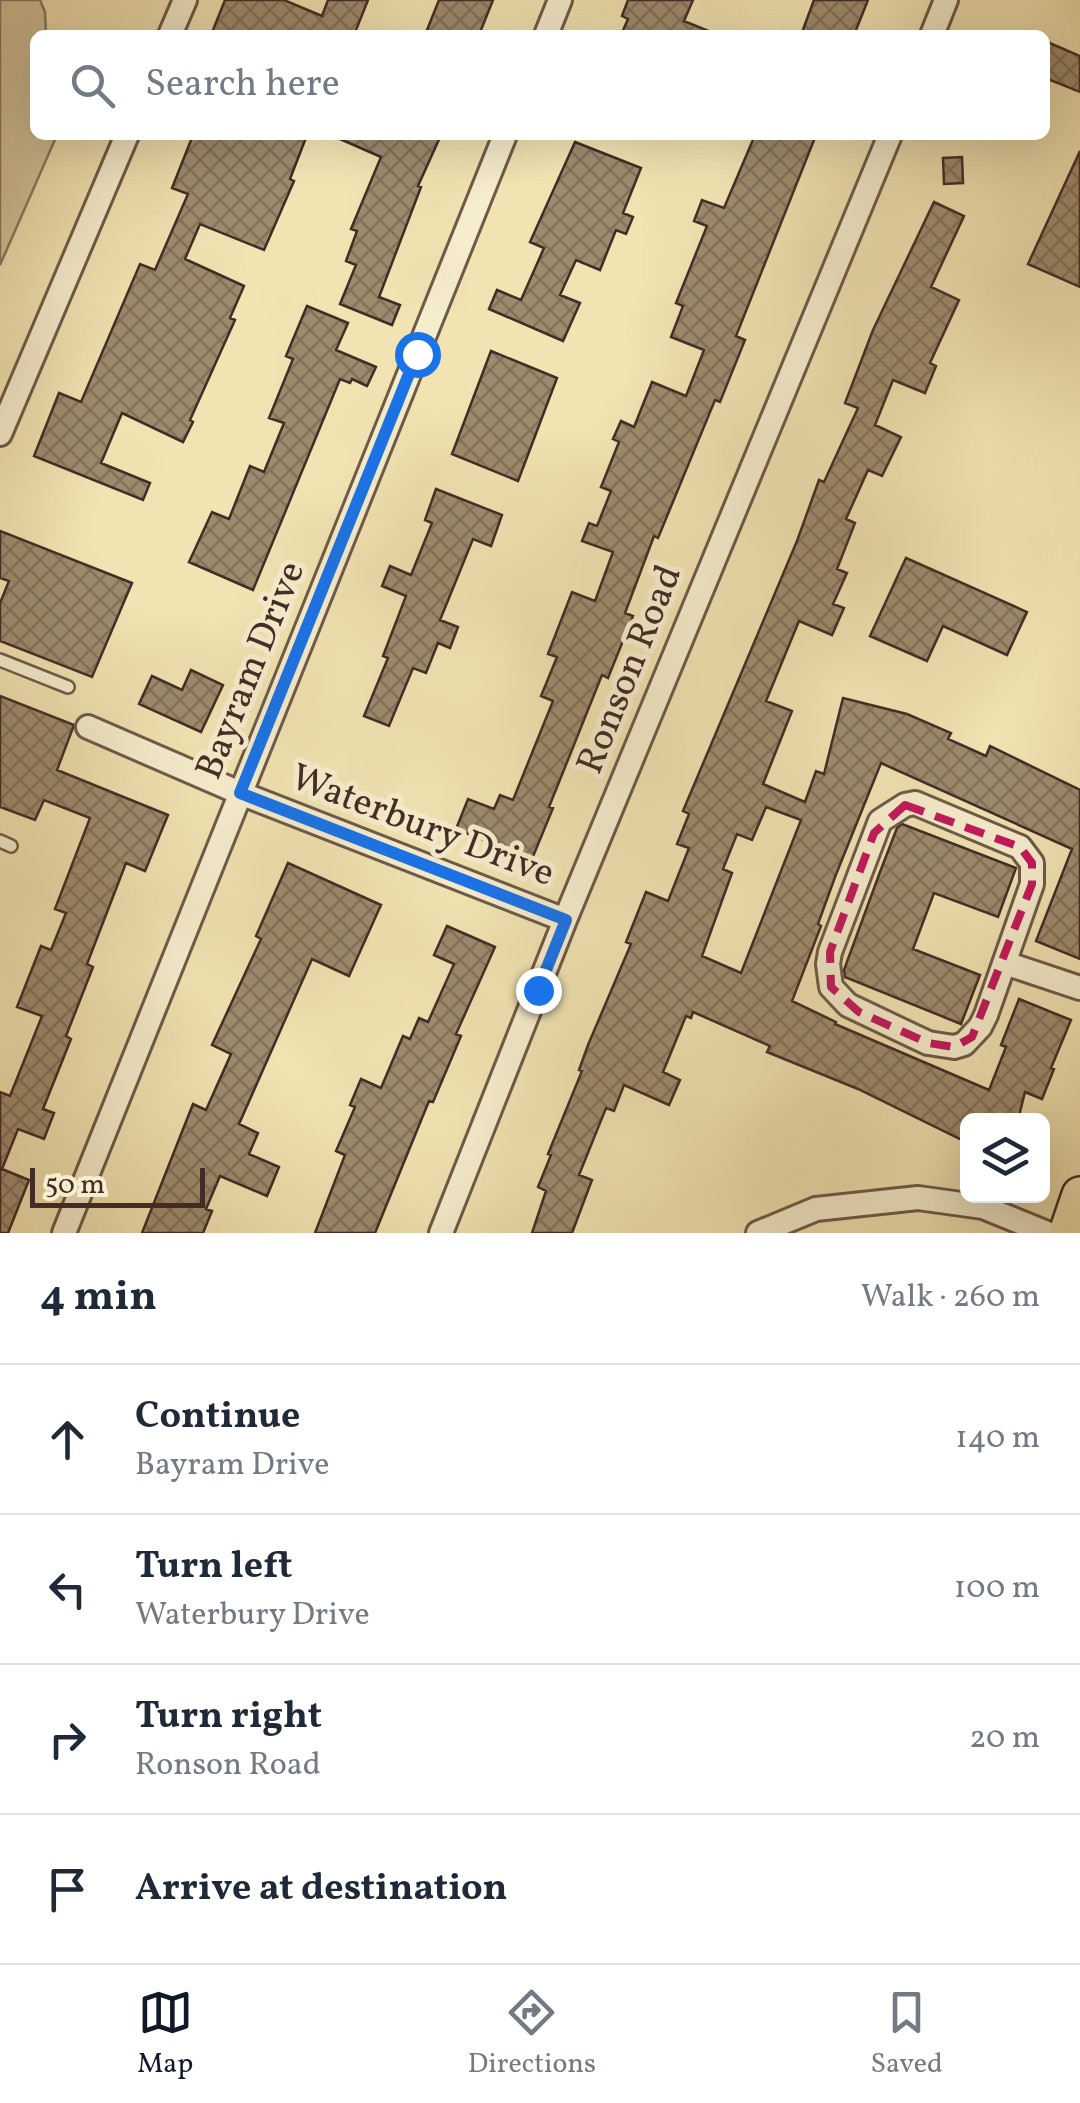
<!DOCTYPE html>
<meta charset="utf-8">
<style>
body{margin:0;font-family:Vollkorn,serif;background:#f2f2f3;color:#1f2937}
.controls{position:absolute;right:30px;bottom:30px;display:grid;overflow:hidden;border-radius:15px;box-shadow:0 10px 40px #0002}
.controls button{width:90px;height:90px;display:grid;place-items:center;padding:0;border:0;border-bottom:2px solid #e0e1e3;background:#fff;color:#1f2937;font:50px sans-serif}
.scale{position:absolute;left:30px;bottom:25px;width:175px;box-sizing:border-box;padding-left:10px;border:5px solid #422c25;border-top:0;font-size:28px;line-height:35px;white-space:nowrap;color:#422c25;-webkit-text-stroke:8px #f6edcd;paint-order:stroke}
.stop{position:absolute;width:30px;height:30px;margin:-22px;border:8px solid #1a73e8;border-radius:50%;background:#fff}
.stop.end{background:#1a73e8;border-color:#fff;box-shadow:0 2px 10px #0008}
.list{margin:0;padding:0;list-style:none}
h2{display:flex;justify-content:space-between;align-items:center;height:130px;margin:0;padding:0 40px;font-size:42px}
h2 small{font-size:32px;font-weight:400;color:#747a83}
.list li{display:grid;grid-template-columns:65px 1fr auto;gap:30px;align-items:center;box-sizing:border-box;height:150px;padding:0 40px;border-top:2px solid #e0e1e3}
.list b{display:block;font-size:38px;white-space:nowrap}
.list p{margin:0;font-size:32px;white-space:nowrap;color:#747a83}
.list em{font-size:32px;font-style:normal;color:#747a83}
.icon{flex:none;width:55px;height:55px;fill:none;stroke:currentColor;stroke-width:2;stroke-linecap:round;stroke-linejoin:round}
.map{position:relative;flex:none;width:1080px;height:1233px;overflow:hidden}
.search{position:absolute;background:#fff;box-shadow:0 10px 40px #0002;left:30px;right:30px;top:30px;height:110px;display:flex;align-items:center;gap:25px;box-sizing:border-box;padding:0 35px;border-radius:15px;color:#747a83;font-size:38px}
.sheet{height:730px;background:#fff}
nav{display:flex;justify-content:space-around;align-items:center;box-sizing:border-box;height:140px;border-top:2px solid #e0e1e3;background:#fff;font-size:28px;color:#747a83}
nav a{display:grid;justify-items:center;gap:5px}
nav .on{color:#111827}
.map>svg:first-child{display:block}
.grass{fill:#d3c49a;stroke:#8a7860;stroke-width:2.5}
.building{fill:url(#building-cross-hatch);stroke:#422c25;stroke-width:2.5;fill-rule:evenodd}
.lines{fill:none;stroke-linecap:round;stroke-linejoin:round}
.lane-casing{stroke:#6e5a48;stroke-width:16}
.street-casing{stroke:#6e5a48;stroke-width:28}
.primary-casing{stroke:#422c25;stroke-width:40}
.lane{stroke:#f6edcd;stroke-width:11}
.street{stroke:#f6edcd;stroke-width:22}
.primary{stroke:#f1e3b2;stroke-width:35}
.route{stroke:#1a73e8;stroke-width:12}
.marked{fill:none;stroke:#c2185b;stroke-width:8;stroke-dasharray:20 12;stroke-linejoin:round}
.labels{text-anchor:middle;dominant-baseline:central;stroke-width:10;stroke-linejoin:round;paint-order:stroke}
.street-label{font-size:38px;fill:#422c25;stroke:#f6edcd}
</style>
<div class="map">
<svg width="1080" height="1233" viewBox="0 0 1080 1233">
<defs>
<pattern id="building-cross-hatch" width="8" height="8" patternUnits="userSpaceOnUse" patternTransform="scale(2.5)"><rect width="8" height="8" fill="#9d8b6e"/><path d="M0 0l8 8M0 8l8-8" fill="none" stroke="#82725a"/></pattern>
</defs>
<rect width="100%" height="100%" fill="#f1e3b2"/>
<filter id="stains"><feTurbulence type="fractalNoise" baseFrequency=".002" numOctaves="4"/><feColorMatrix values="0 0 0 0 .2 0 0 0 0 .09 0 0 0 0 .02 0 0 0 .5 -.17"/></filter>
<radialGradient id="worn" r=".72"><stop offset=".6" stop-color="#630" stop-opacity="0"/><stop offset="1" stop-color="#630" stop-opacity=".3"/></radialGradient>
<path class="grass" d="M0 0H40L45 12 46 35H35V135H57L0 265Z"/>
<path class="building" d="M225 0H284L322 16 328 0H368L356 30 367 35H211Z
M439 0H493L479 35H425Z
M628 0H693L684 21 718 35H621L628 19 622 16Z
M814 0H868L854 35H801Z
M1045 41 1080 56V92L1045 78Z
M193 135H307L290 179 294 181 264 250 200 224 185 259 244 286 230 318 235 320 190 420 193 422 183 442 122 413 101 463 150 483 143 500 34 456 59 393 81 402 140 264 155 270 188 194 172 188Z
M331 135H441L418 186 421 187 379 297 400 305 392 325 340 304 356 265 346 261 357 231 351 229 381 157Z
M755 135H816L736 336 745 340 720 402 715 400 658 538 654 536 625 613 633 616 608 678 602 675 549 807 553 808 532 859 456 829 468 799 494 809 500 795 513 800 553 701 541 696 557 657 548 654 572 592 595 601 613 552 582 541 589 523 597 526 611 491 601 487 619 442 613 439 621 421 634 427 652 382 686 396 704 350 671 337 683 306 676 303 707 226 694 221 702 200 724 208Z
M575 142 641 168 623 213 633 217 626 234 616 230 600 270 576 260 560 295 580 303 563 341 489 309 497 290 521 300 544 248 530 242Z
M1080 151V287L1028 264Z
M962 157 963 183 944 184 943 158Z
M934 202 964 216 931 287 959 300 930 363 936 366 925 393 893 380 875 425 901 437 882 476 868 470 846 519 855 523 837 569 847 573 833 604 844 608 832 635 799 621 766 701 792 711 763 784 805 802 816 771 824 774 843 698 907 714 951 733 948 739 986 756 990 746 1080 790V959L1036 941 1072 849 881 763 835 877 818 924 821 926 792 1001 836 1022 835 1024 989 1090 1006 1047 1001 1045 1019 999 1071 1020 1051 1068 1054 1069 1042 1099 1025 1092 1018 1120H968V1143L858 1089 767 1052 770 1046 693 1012 691 1018 686 1016 663 1072 680 1080 669 1105 624 1085 614 1111 606 1108 579 1175 592 1180 572 1233H532L546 1191 538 1187 551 1155 548 1154 582 1071 579 1070 588 1045 631 944 626 942 646 892 668 901 689 848 677 844 689 814 683 811 797 541 819 480 824 482 858 408 845 403 873 330ZM766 807 801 820 741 973 702 956 732 873 723 869 737 834 752 840Z
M307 306 348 323 336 350 376 367 367 386 352 379 350 383 340 379 253 590 189 562 212 512 229 519 250 466 264 472 284 423 269 418 293 359 286 356Z
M491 351 557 378 518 481 452 454Z
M436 489 502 515 491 546 473 539 440 620 458 627 450 648 438 643 426 673 413 668 389 726 364 716 388 658 383 656 406 596 382 586 390 566 411 575 432 523 425 520Z
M0 531 132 583 92 677 0 641V603L9 581 0 578Z
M906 558 1027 612 1007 655 943 626 927 661 870 636Z
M191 670 223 685 201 732 139 704 152 676 182 690Z
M0 696 74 725 57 770 168 815 145 871 126 863 87 964 93 967 66 1036 71 1039 43 1109 54 1113 44 1139 18 1129 2 1169 29 1180 8 1233H0V1092L10 1096 42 1016 17 1007 41 946 51 950 66 913 55 909 90 818 44 800 35 820 0 807Z
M902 824 1016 868 998 917 934 893 913 949 980 975 961 1024 845 977 844 970 880 872 897 828Z
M288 863 381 905 349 976 312 959 239 1124 258 1133 249 1154 279 1167 267 1196 220 1176 206 1209 212 1211 203 1233H142L193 1104 206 1110 231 1054 212 1045 261 939 256 936Z
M447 926 495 947 456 1034 461 1036 433 1102 429 1101 375 1233H315L345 1155 336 1151 355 1107 350 1105 361 1079 381 1088 403 1036 410 1039 419 1018 428 1022 454 964 434 955Z"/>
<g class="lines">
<g class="lane-casing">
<path id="lane" d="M0 660 68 687
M0 841 11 846"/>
</g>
<g class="street-casing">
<path id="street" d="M170 35 185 0
M546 35 560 0
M932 35 946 0
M0 434 127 135
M88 727 240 793 565 920
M915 803 1020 847 1032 863V884L986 1015 980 1027 964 1044 954 1047 928 1043 848 1005 831 987 828 964 830 952 880 821 905 805Z
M1005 963 1080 988
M64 1233 505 135
M441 1233 565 920 890 135
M758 1233 816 1209 918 1198 983 1207 1047 1233"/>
</g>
<g class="primary-casing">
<path id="primary" d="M1067 1233 1080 1195"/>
</g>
<use href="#lane" class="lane"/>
<use href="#street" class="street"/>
<use href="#primary" class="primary"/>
</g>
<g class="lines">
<path class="route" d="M417 354 240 793 566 920 538 990"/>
</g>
<path class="marked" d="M905 805 1020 847 1032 863V884L972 1037 954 1047 928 1043 859 1012 831 987 830 952 874 833Z"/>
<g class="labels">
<g class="street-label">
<text transform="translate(631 670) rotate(-68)">Ronson Road</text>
<text transform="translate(252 671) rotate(-68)">Bayram Drive</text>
<text transform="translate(422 827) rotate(21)">Waterbury Drive</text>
</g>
</g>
<rect width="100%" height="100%" filter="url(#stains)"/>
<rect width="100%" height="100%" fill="url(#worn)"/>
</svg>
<div class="controls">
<button><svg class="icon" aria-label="layers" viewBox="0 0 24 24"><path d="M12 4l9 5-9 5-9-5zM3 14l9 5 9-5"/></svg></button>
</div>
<div class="scale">50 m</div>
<div class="stop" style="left:417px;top:354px"></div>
<div class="stop end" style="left:538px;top:990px"></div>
<div class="search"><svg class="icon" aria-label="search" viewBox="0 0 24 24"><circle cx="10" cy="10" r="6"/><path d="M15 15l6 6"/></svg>Search here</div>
</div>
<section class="sheet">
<h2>4 min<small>Walk · 260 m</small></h2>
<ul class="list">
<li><svg class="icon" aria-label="ahead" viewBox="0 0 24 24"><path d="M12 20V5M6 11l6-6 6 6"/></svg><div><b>Continue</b><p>Bayram Drive</p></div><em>140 m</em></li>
<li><svg class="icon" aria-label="left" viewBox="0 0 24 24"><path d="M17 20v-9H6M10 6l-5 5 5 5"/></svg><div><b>Turn left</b><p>Waterbury Drive</p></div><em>100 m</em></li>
<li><svg class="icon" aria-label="right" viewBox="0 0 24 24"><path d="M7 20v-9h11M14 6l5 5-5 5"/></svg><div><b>Turn right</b><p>Ronson Road</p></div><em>20 m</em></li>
<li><svg class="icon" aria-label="arrive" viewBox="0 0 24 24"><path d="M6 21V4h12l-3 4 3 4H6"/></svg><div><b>Arrive at destination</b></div></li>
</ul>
</section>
<nav>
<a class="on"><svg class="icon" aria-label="map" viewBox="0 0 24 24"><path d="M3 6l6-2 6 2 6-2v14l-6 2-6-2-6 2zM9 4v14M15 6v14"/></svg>Map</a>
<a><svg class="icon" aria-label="directions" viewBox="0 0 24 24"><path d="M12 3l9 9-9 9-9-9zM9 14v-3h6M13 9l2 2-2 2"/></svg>Directions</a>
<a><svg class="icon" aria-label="saved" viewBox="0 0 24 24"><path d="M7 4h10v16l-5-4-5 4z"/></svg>Saved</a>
</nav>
